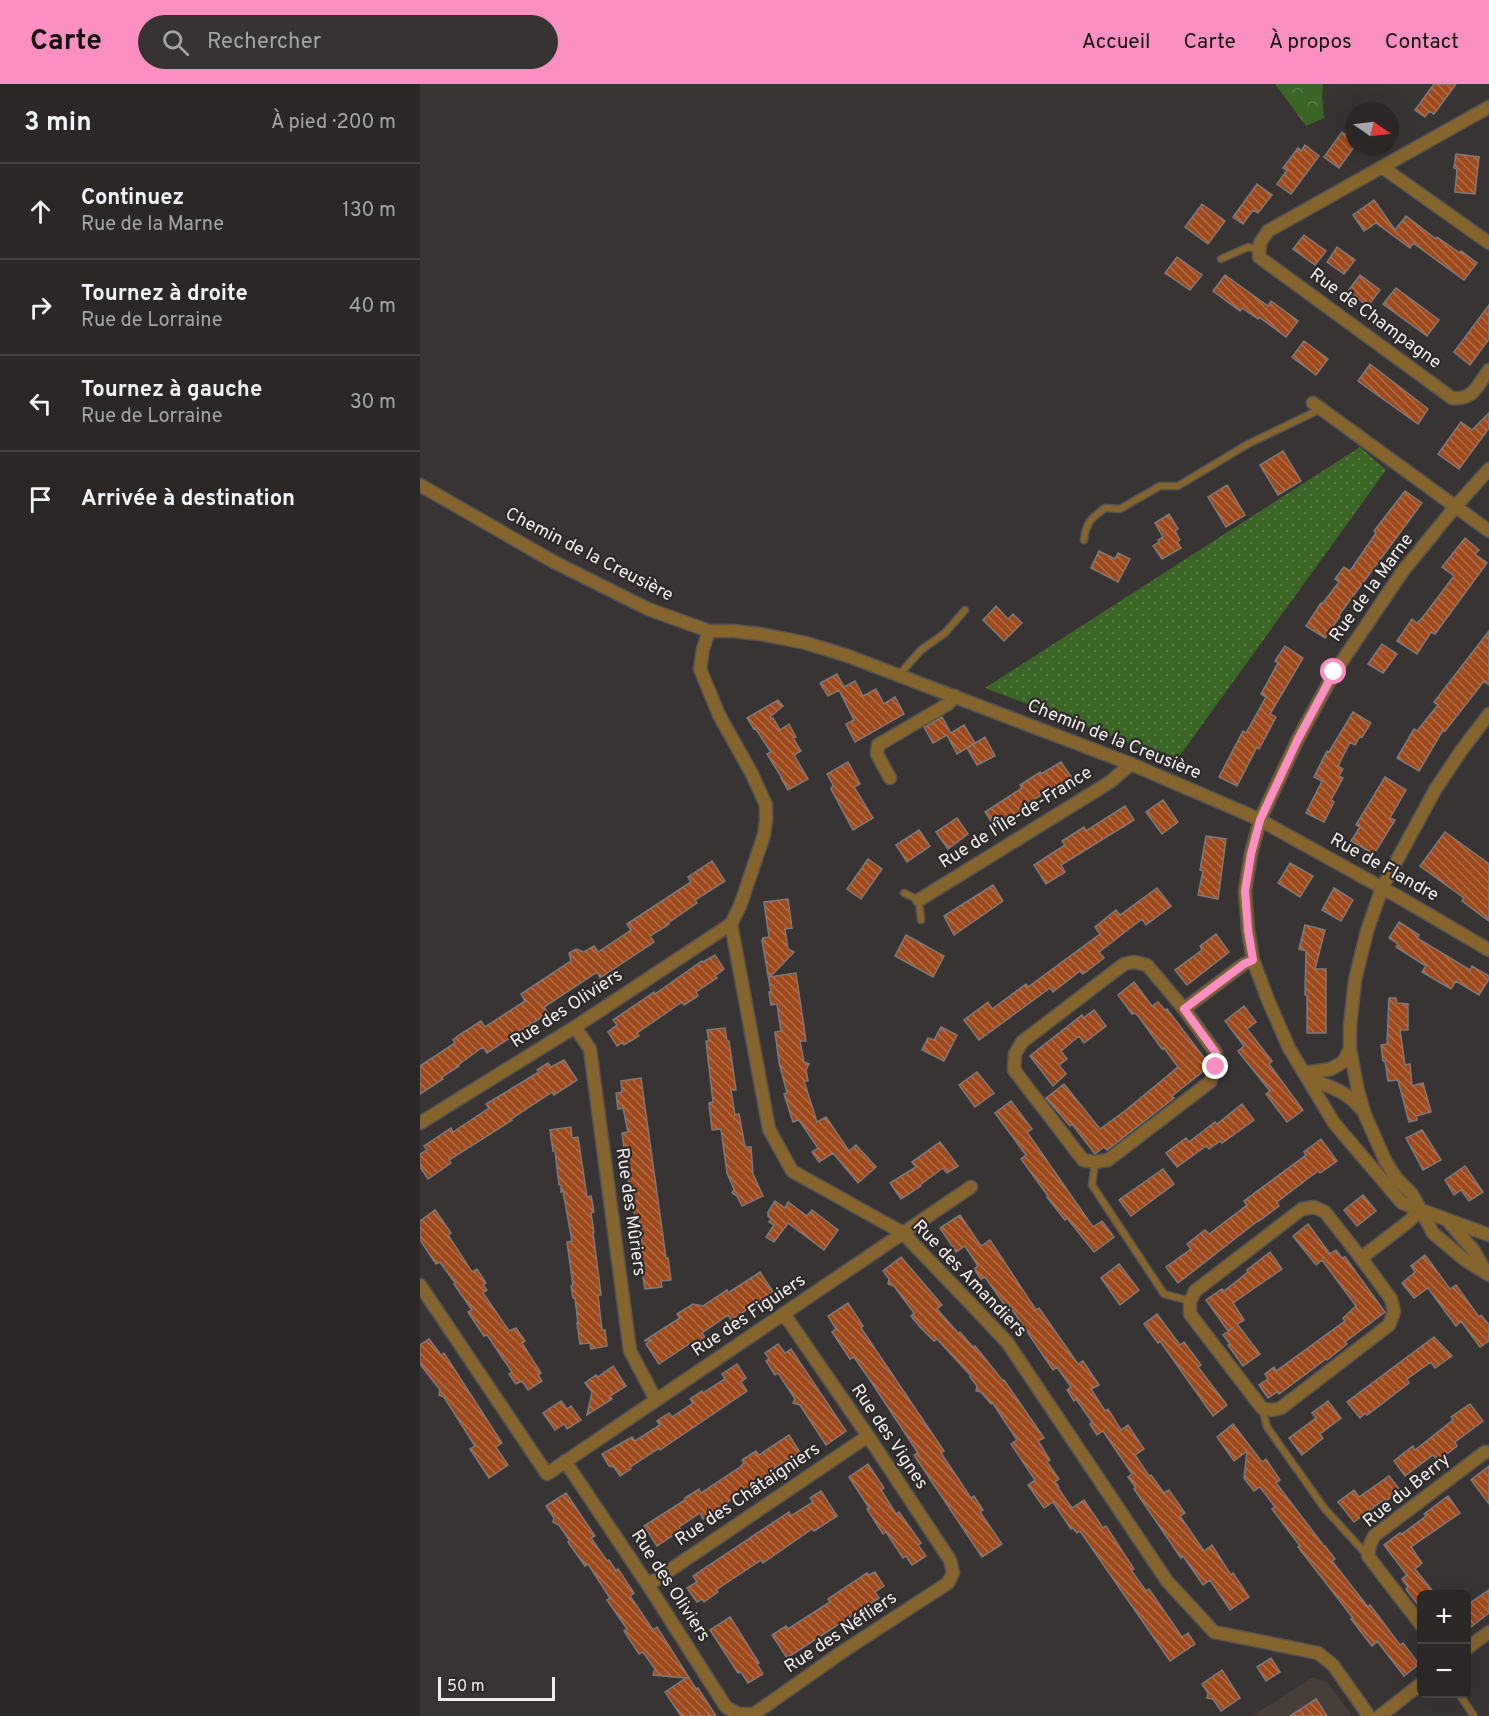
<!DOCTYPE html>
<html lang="fr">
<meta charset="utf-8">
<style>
body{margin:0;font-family:Overpass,sans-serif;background:#363332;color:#f1f3f6}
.controls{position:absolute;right:18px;bottom:18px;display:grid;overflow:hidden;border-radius:9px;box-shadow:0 6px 24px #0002}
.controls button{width:54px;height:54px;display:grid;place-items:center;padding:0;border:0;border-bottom:2px solid #464443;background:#2a2726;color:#f1f3f6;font:30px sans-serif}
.compass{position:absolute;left:925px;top:18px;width:54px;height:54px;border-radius:50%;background:#2a2726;box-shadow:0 6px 24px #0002;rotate:104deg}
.scale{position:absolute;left:18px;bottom:15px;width:117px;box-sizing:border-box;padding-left:6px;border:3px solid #f0eeed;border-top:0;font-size:16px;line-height:21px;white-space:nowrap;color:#f0eeed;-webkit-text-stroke:4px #2e2a29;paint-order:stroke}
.stop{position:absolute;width:18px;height:18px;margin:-14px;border:4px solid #fc8fc1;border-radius:50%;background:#fff}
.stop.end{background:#fc8fc1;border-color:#fff;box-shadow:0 2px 6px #0008}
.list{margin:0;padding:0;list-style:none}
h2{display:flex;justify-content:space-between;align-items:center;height:78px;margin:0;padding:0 24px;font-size:26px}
h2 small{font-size:20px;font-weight:400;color:#a5a5a7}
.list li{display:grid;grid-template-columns:39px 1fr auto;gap:18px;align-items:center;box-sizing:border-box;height:96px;padding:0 24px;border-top:2px solid #464443}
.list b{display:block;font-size:22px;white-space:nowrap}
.list p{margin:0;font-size:20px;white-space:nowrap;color:#a5a5a7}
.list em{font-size:20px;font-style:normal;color:#a5a5a7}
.icon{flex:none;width:33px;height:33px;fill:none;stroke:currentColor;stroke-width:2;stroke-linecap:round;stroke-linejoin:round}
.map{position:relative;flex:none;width:1069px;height:1632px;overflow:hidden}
header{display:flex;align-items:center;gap:36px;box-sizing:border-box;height:84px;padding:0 30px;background:#fc8fc1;color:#111}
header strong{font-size:28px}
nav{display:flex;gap:33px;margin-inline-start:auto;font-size:21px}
.search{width:420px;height:54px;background:#363332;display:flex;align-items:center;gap:15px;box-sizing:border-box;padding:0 21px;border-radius:33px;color:#a5a5a7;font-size:22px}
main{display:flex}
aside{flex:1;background:#2a2726}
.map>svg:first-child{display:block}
.built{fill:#473e3a}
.grass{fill:url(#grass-dots)}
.forest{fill:url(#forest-crowns)}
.building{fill:url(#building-back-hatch);stroke:#7f7a79;stroke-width:1.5}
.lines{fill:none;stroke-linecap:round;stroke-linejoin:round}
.lane-casing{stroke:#555251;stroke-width:9}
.street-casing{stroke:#555251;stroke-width:15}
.lane{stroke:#85642d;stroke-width:6}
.street{stroke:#85642d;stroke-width:12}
.route{stroke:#fc8fc1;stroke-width:8}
.labels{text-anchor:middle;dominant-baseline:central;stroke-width:4.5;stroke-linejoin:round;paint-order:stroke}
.street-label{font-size:18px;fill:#f0eeed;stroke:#2e2a29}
</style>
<header>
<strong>Carte</strong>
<div class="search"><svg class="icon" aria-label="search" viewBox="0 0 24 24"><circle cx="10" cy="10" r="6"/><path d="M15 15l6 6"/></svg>Rechercher</div>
<nav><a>Accueil</a><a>Carte</a><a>À propos</a><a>Contact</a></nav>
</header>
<main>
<aside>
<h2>3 min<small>À pied · 200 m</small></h2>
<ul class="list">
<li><svg class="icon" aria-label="ahead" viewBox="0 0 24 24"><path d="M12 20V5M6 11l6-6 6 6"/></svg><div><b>Continuez</b><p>Rue de la Marne</p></div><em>130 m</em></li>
<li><svg class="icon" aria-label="right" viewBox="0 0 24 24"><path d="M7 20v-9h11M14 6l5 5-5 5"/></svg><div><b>Tournez à droite</b><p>Rue de Lorraine</p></div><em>40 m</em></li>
<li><svg class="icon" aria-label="left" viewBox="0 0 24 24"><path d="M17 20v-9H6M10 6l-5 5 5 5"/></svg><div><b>Tournez à gauche</b><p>Rue de Lorraine</p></div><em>30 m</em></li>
<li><svg class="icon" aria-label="arrive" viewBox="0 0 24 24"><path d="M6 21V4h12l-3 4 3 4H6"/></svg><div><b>Arrivée à destination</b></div></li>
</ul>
</aside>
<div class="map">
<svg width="1069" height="1632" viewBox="0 0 1069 1632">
<defs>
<pattern id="grass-dots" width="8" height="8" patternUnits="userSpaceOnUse" patternTransform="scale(1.5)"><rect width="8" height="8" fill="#3b6524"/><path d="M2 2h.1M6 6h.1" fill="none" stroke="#587b44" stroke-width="1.8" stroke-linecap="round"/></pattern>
<pattern id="forest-crowns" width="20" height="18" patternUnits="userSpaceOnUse" patternTransform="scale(1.5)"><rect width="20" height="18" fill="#3b6524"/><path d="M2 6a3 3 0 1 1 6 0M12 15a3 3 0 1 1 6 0" fill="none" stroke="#587b44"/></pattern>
<pattern id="building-back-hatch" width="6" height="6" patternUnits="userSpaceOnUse" patternTransform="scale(1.5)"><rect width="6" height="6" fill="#9e4a1d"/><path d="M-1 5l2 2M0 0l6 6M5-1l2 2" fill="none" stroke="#b06d49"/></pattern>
</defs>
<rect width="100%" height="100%" fill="#383433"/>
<path class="built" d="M893 1593 908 1599 932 1632H832Z"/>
<path class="grass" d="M940 363 966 386 756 677 565 604Z"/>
<path class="forest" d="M855 0H903L902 11 904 34 886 42Z"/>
<path class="building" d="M1014 0H1036L1014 30 1009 27 1005 33 995 26Z
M922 48 934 57V63L919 84 904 73Z
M885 61 899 72 871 110 857 100 867 86 863 84 878 64 881 67Z
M1036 70 1059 73 1055 110 1035 108 1037 85 1034 84Z
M837 100 852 111 838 129 833 126 823 140 813 133Z
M954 116 975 146 986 132 1016 155 1017 153 1040 169 1041 167 1057 179 1044 196 993 159 990 164 956 139 944 147 933 131Z
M782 120 805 137 788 160 765 143Z
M884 151 906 167 895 181 873 165Z
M917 163 935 176 924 190 907 178Z
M757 173 782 191 770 206 745 189Z
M805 191 848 222 851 217 878 237 866 253 839 233 838 235 822 224 820 227 793 207Z
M940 191 960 206 948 222 928 207Z
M976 204 1019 236 1007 252 963 220Z
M1069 221V255L1050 281 1034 268Z
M884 257 908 275 896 291 872 273Z
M950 280 1008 325 998 340 938 297Z
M1069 329V344L1039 385 1018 370 1041 338 1052 346Z
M863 367 881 397 858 411 840 381Z
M807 401 825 431 806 443 788 413Z
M985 407 1002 419 919 531 920 532 905 554 886 542 901 519 902 520 919 498 915 495 924 483 930 487 956 449 954 447Z
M749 430 758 445 755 447 760 456 757 458 761 464 742 475 733 462 739 458 738 456 743 453 735 439Z
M1045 454 1059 466 1055 470 1067 479 1015 550 1011 548 997 570 977 557 992 535 997 539 1003 533 1034 492 1022 483Z
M679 467 695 475 698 469 710 475 698 498 671 484Z
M576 522 588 535 593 530 602 539 584 557 563 536Z
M1069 547V601L1064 597 1025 647 1023 646 999 687 977 674 994 645 997 647 1018 621 1014 618Z
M962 560 977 570 963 589 948 580Z
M865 562 883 574 850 630 856 633 839 665 837 663 817 702 799 693 823 647 826 649 846 613 841 610 858 579 855 577Z
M417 590 424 603 435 597 443 612 456 605 464 620 475 613 484 630 435 658 426 640 434 636 419 606 408 612 400 599Z
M358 616 363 622 350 633 351 635 353 634 360 646 369 640 376 653 373 654 381 667 374 671 388 695 368 706 361 694H362L347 670 351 668 335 644 334 645 327 634Z
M933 628 951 639 942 653 940 652 935 661 930 658 918 682 923 685 919 692 923 694 911 716 914 718 904 738 886 729 902 697 894 693 907 667 909 668Z
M522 633 531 649 544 641 555 659 537 670 527 651 513 659 504 643Z
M565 653 575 672 557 681 547 664Z
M428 678 440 700 434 703 453 734 433 746 411 705 413 701 407 690Z
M641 678 652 694 632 707 631 705 600 724 603 729 576 745 565 728 602 704 600 701 620 688 621 690Z
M965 693 986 706 970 734 975 736 954 770 931 757 940 743 936 741Z
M743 716 758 738 742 750 726 728Z
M705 722 714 736 641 781 645 788 626 800 614 781 645 761 642 757 664 743 666 747Z
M537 734 548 750 528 765 516 748Z
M499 746 510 762 487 778 476 761Z
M1025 748 1069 780V837L1042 817 1044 814 1000 782Z
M786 752 806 755 798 815 778 811 783 787 780 786Z
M448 775 462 785 441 815 427 805Z
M292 777 305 797 275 816 277 819 248 839 249 840 230 852 234 858 180 894 177 888 124 923 128 929 67 969 63 963 38 981 39 982 22 993 23 995 0 1010V982L35 959 33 956 39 951 61 937 65 943 105 917 101 910 151 877 149 869 156 865 164 868 174 862 178 868 211 846 207 840 271 798 268 793Z
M870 779 893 792 880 813 858 799Z
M573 801 583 817 534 851 524 832Z
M737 804 751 822 726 841 722 835 679 868 684 874 663 890 660 887 633 908 630 904 559 956 544 936 568 918 572 925 606 900 608 903 680 850 675 843 696 826 700 831Z
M914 804 933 816 921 837 902 826Z
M368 815 372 844 365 845 368 865 374 868 350 893 376 889 386 957H380L384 978 389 980 386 986 388 997H384L397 1038 406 1033 429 1067 436 1061 456 1083 438 1099 413 1069 399 1078 392 1068 398 1064 379 1036 373 1038 364 1010 367 1009 359 978 355 948 361 947 357 920 351 921 349 908H351L342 856 343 854 349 853 344 818Z
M979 838 999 851 997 854 1050 886 1052 882 1069 892V895L1059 911 1036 897 1031 905 1002 888 1006 882 976 863 978 860 969 854Z
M885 841 905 846 895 885H906V949H887V911H885L886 867 879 865Z
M796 850 809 868 767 901 755 886 782 866 780 862Z
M486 851 524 872 513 893 475 872Z
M295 871 304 885 295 892 297 894 276 908 278 912 264 921 262 918 217 949 219 952 204 961 203 958 197 962 188 948 197 941 193 936 234 908 235 910 282 877 283 878Z
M714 898 732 922 738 918 745 926 747 925 788 979V981L786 985 752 1012 754 1014 687 1066 684 1063 675 1070 652 1040 650 1042 626 1014 644 1000 680 1045 706 1026 758 983 744 964 742 965 719 933 715 929 712 930 698 911Z
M969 914H976L977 919 988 920V946H980L985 981 990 980 992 1002 1003 999 1011 1028 996 1032 997 1036 989 1038 978 996 968 997 965 977H963L961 961 967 960Z
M824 922 836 938 827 945 852 977 849 980 883 1026 867 1038 846 1010 850 1007 818 967 824 962 805 937Z
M674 926 686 942 664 959 659 952 641 967 647 975 639 981 646 990 633 1002 610 972 662 931 663 934Z
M521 943 537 951 524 977 502 966 508 954 514 956Z
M305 944 307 957H309L316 1006H311L315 1031 319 1030 325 1063H331L333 1090 343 1112 322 1122 317 1112 312 1109 314 1105 307 1089 301 1045 292 1046 289 1019 293 1018 286 957H289L287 946Z
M144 976 157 996 134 1011 132 1008 91 1035 92 1036 29 1076 31 1079 8 1095 0 1083V1070L7 1066 4 1062 31 1044 33 1048 69 1024 66 1020 119 988 117 986 128 979 131 983Z
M557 988 574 1009 555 1023 539 1001Z
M221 994 246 1174H248L251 1196 241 1197 242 1203 225 1205 217 1158 222 1157 219 1134H215L210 1100 209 1101 202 1049 208 1048 203 1024 198 1025 196 1009 202 1008 201 997Z
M591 1017 612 1045 607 1048 673 1143 682 1137 694 1153 674 1168 647 1134 645 1136 627 1113 628 1112 601 1075 606 1071 575 1029Z
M822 1020 834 1036 802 1059 800 1057 789 1065 786 1062 757 1083 746 1069 766 1054 769 1058 795 1038 797 1040Z
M151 1043 152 1054 158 1053 167 1113 171 1112 174 1128 171 1129 174 1148H173L181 1211H178L182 1246H185L187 1262 171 1265 170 1259 160 1260 157 1239H158L155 1214H153L151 1202 153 1201 147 1158 152 1157 143 1107 141 1108V1101H139L135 1067H133L130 1046Z
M1002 1046 1021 1076 1003 1086 986 1054Z
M901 1055 917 1077 900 1089 898 1087 857 1118 859 1122 839 1137V1136L758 1199 746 1183 771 1165 767 1160 785 1146 789 1150 827 1121 824 1117 886 1071 884 1068Z
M520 1058 538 1082 527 1089 523 1084 500 1101 501 1102 481 1115 470 1099 496 1083 492 1078Z
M1045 1082 1063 1108 1049 1117 1041 1106 1034 1111 1025 1096Z
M743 1085 754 1100 711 1132 699 1116Z
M943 1111 956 1127 937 1142 924 1126Z
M355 1117 365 1124 368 1118 387 1132 392 1126 418 1146 404 1166 368 1139 354 1158 346 1153 354 1141 349 1138 351 1135 348 1132V1128Z
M15 1126 31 1149 28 1151 52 1188 57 1185 66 1199 63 1201 67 1206 63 1209 89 1247 96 1244 105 1257 102 1259 121 1289 118 1291 122 1297 108 1306 102 1297 96 1300 89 1290 92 1288 67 1251 64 1252 48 1228 52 1226 34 1200 35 1199 20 1178 16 1180 0 1156V1137Z
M540 1131 561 1162 570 1156 616 1226 619 1224 658 1280 663 1277 679 1301 671 1305 685 1327 688 1325 701 1346 708 1341 724 1365 715 1371 729 1392 731 1391 744 1409 749 1406 765 1429 760 1432 784 1467 792 1461 811 1491 813 1489 829 1513 810 1526 790 1496 783 1501 763 1472 761 1474 714 1405 716 1404 708 1393 712 1390 683 1347 677 1351 670 1340 672 1338 656 1315 654 1317 647 1306 651 1303 637 1283 633 1286 589 1221 586 1223 565 1193 561 1195 554 1185 558 1182 545 1162 536 1168 520 1144Z
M888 1140 910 1170 916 1166 922 1174 925 1173 965 1228 925 1258 927 1260 907 1276 906 1275 859 1310 857 1308 848 1314 839 1301 848 1295 845 1290 854 1283 856 1287 925 1237 923 1234 936 1222 902 1176 896 1181 873 1152Z
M850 1168 862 1185 813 1219 824 1236 817 1240 840 1270 823 1282 808 1261 810 1260 803 1251 814 1243 808 1247 786 1216 802 1205 804 1207 828 1188 827 1186Z
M1005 1171 1030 1205 1036 1201 1059 1233 1061 1231 1069 1241V1257L1060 1263 1041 1237 1036 1242 1008 1204 994 1214 982 1199 995 1188 991 1182Z
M481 1173 522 1221 517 1225 539 1250 540 1248 553 1263 555 1262 583 1297 584 1296 624 1354 618 1357 630 1376 627 1378 639 1395 635 1398 639 1403 638 1404 652 1424 664 1416 683 1444 686 1442 714 1485 711 1486 726 1507 729 1505 762 1553 768 1549 775 1560 750 1577 660 1447 657 1449 653 1444 651 1445 633 1418 624 1424 608 1401 615 1396 591 1360 597 1356 572 1318 571 1320 561 1308 556 1307 557 1302 550 1293 551 1292 517 1255 514 1257 500 1243 491 1232 494 1229 474 1202 468 1200 469 1195 463 1187Z
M699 1180 719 1206 700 1221 681 1194Z
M340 1188 353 1208 311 1236 308 1231 282 1249 285 1253 271 1263 269 1260 239 1280 226 1260 232 1256 224 1257 260 1234 257 1230 273 1220 283 1222 307 1206 308 1209Z
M428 1219 443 1242 441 1244 524 1367 521 1369 551 1414 554 1412 563 1426 560 1428 582 1460 562 1473 494 1371 498 1369 452 1299 434 1273 430 1275 412 1248 416 1245 408 1232Z
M737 1230 760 1261 764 1258 781 1281 778 1283 807 1321 793 1332 740 1257 738 1259 724 1240Z
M1014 1253 1032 1272 1015 1284 1011 1278 987 1295 989 1299 947 1331 946 1329 940 1334 927 1318Z
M9 1255 21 1271 24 1269 82 1359 76 1363 88 1381 69 1394 50 1365 55 1362 24 1313 19 1311 20 1306 0 1280V1261Z
M358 1260 365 1269 371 1265 426 1347 406 1361 380 1321 373 1319 375 1315 358 1289 355 1291 346 1277 349 1275 345 1269Z
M317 1280 326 1294 321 1298 327 1307 240 1366 239 1364 210 1383 211 1385 200 1392 194 1383 189 1382 182 1370 212 1353 215 1357 240 1341 237 1337 249 1329 252 1333 273 1319 270 1315 282 1307 283 1309 305 1295 302 1290Z
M193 1282 206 1302 190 1312 192 1315 167 1331 172 1308 165 1299 176 1291 178 1293Z
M141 1317 147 1325 151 1322 161 1336 147 1345 144 1340 135 1346 123 1329Z
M908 1317 921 1334 900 1350 903 1354 882 1371 869 1354 896 1334 892 1329Z
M1050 1320 1063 1337 1035 1358 1037 1362 1018 1377 1013 1371 985 1392 974 1377 993 1362 995 1366 1033 1336 1031 1333Z
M813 1340 842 1378 846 1375 860 1396 856 1399 904 1462H905L915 1475 912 1477 948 1523 950 1521 980 1561 983 1559 999 1580 984 1592 957 1557 952 1562 931 1535 933 1534 878 1463 880 1462 852 1425 855 1423 840 1403 834 1407 824 1394 827 1367 814 1377 797 1353Z
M369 1351 381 1370 370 1377 369 1375 350 1387 351 1389 283 1435 280 1429 259 1443 261 1446 237 1462 224 1442 265 1416V1414L279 1405 281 1409 319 1384 324 1379 322 1376 336 1367 339 1371Z
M448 1380 464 1404 461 1406 476 1430 479 1428 501 1459 498 1461 506 1472 492 1481 486 1472 483 1474 466 1448 463 1450 447 1425 449 1424 429 1393Z
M1069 1382V1420L1051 1396Z
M969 1392 980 1406 963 1419 962 1417 934 1438 918 1418 934 1406 939 1413Z
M401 1407 417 1432 394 1447 392 1445 343 1479 341 1476 296 1506 298 1508 284 1518 282 1515 277 1518 267 1504 277 1498 273 1492 369 1428 371 1432 393 1418 390 1414Z
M146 1409 175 1452 171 1454 187 1477 189 1476 196 1487 198 1485 214 1509 210 1512 233 1546 237 1543 276 1605 278 1604 296 1632H261L245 1608 266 1594 233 1591 235 1585 223 1568 219 1570 204 1547 207 1545 187 1516 190 1514 168 1480 165 1482 148 1458 150 1457 139 1441 133 1438 134 1434 126 1422Z
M1028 1412 1040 1429 991 1463 1002 1479 995 1485 1015 1510H1002V1526L986 1505 988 1503 982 1495 988 1490 987 1491 964 1461 980 1449 982 1450 1006 1432 1004 1430Z
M455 1488 464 1502 455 1508 459 1514 367 1574 352 1551 366 1542 368 1545 410 1518 408 1515 447 1489 449 1491Z
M1069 1506V1529L1047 1546V1521Z
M310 1533 339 1579 337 1580 343 1590 328 1599 321 1588 318 1589 290 1546Z
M851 1574 860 1588 846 1597 837 1583Z
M802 1586 820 1614 801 1627 793 1615 787 1614 788 1609 782 1600Z
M896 1615 907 1632H870Z"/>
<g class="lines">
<g class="lane-casing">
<path id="lane" d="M801 175 828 163 839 166
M664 456C666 438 671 434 685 424L700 425 740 402H758L828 360 901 325
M479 591 501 566 525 549 545 526
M484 809 499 816 501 836
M675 1078 672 1101 744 1210 770 1217
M842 1324 847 1343 905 1425 948 1472
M1039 1610 1054 1632"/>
</g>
<g class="street-casing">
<path id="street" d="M1069 23 848 147 840 159 839 173 1032 314C1054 316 1057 302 1069 286
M962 83 1069 159
M893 319 1069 447
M1069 385 1035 423 983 487 914 589 878 655 840 736 831 770 825 807 828 846 833 876 848 916 869 964 914 1039 982 1119 1069 1151
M0 401 134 478 228 525 289 547H313L340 550 386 559 428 572 711 680 825 729 840 736 977 812 1069 866
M289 547 283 565 280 585 299 631 332 690 346 721V737L344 751 320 822 311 840 349 1045 372 1087 483 1149 587 1258 747 1497 794 1548 898 1569 913 1581 949 1632
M1069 630 1041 667 1015 706 962 804 947 847 935 896 930 942V965L938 1007 945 1031 965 1076 976 1094 992 1110 1013 1149 1045 1176 1069 1191
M470 694 457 670 458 661 528 620 535 612
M499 816 690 698 711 680
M764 925 727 881 714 878 704 880 602 958 595 970 594 986 663 1076 675 1078 688 1076 790 998 796 983V969L764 925 824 880 833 876
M155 943 170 965 210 1267 236 1316
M884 989 911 985 923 978 930 965
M887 992C906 1003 927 1006 940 1024
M0 1039 155 943 311 840
M1029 1138 1054 1167 1065 1186
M941 1174 971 1215 974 1228 969 1241 861 1324 852 1326 842 1324 770 1230V1218L775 1207 882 1125 894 1123 905 1128 941 1174 988 1138 1000 1126
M0 1201 127 1390 551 1103
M145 1377 228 1501 306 1623 319 1630H334L425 1566 528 1499 533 1489 530 1476 448 1352 364 1230
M228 1501 448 1352
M1002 1542 948 1472 950 1461 954 1452 1065 1368H1069
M1046 1565 1069 1548
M960 1632 1002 1599"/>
</g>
<use href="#lane" class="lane"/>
<use href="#street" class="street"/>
</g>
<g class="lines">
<path class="route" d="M796 983V969L764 925 824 880 833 876 828 846 825 807 831 770 840 736 878 655 914 588"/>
</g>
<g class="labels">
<g class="street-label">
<text transform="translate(955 235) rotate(36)">Rue de Champagne</text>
<text transform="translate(169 471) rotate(27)">Chemin de la Creusière</text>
<text transform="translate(952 504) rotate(-54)">Rue de la Marne</text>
<text transform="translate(694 656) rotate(22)">Chemin de la Creusière</text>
<text transform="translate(596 734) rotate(-32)">Rue de l'Île-de-France</text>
<text transform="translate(964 784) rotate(29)">Rue de Flandre</text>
<text transform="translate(147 925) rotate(-33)">Rue des Oliviers</text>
<text transform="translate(210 1128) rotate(82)">Rue des Mûriers</text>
<text transform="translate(549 1195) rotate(46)">Rue des Amandiers</text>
<text transform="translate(329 1232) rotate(-34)">Rue des Figuiers</text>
<text transform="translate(469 1353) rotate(56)">Rue des Vignes</text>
<text transform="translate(987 1407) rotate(-39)">Rue du Berry</text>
<text transform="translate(328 1411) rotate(-34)">Rue des Châtaigniers</text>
<text transform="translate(250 1502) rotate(57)">Rue des Oliviers</text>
<text transform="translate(421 1549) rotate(-34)">Rue des Néfliers</text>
</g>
</g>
</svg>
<div class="controls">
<button>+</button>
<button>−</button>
</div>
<svg class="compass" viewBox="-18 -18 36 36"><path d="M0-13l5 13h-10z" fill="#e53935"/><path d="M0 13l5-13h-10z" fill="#a5a5a7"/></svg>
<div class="scale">50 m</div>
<div class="stop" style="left:914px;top:588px"></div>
<div class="stop end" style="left:796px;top:983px"></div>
</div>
</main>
